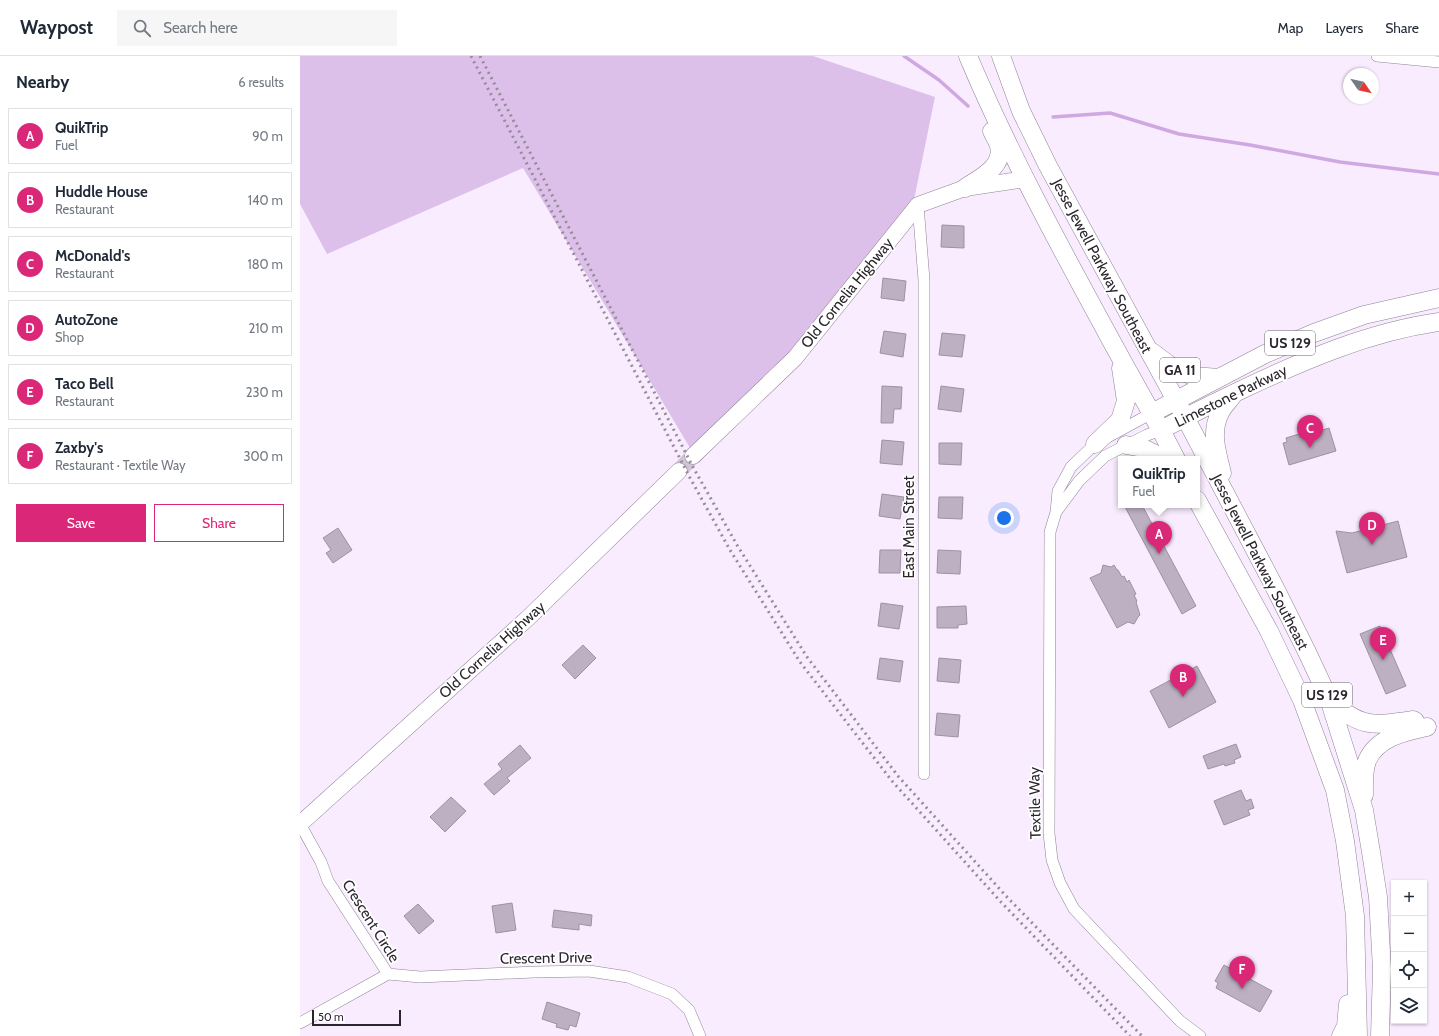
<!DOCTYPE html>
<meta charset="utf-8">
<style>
body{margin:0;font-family:Cabin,sans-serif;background:#f6f6f7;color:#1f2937}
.controls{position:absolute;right:12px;bottom:12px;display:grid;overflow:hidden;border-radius:0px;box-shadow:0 1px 3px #0004}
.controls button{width:36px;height:36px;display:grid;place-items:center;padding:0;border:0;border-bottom:1px solid #e0e1e3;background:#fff;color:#1f2937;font:20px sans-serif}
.compass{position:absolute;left:1043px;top:12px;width:36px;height:36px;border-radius:50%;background:#fff;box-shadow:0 1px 3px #0004;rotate:124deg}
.scale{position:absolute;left:12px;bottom:10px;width:89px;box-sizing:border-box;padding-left:4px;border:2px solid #2b262d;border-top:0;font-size:11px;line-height:14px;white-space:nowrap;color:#2b262d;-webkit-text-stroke:3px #fff;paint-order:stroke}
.you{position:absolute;left:704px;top:462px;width:14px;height:14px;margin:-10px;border:3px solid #fff;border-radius:50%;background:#1a73e8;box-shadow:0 0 0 6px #1a73e833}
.badge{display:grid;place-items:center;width:26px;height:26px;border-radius:50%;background:#db2777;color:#fff;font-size:13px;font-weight:700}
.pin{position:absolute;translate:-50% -33px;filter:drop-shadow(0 1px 2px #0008)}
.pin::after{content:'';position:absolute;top:21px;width:14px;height:12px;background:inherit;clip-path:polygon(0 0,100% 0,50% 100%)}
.popup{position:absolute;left:818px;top:400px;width:82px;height:52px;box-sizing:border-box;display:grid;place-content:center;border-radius:0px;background:#fff;filter:drop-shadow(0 1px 3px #0005);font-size:13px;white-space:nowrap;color:#747a83}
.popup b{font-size:15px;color:#1f2937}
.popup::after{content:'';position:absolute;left:50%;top:100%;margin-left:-8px;border:8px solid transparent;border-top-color:#fff}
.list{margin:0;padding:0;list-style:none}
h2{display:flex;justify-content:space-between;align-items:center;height:52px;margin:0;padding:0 16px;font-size:17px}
h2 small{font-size:13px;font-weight:400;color:#747a83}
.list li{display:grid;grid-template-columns:26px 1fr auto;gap:12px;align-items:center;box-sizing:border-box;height:56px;margin:0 8px 8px;padding:0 8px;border:1px solid #e0e1e3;border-radius:0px}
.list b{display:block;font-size:15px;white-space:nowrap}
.list p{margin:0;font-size:13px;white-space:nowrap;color:#747a83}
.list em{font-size:13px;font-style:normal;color:#747a83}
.actions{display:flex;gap:8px;padding:12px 16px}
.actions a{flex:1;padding:9px 0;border:1px solid #db2777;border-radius:0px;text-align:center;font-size:14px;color:#db2777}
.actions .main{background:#db2777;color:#fff}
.icon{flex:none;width:22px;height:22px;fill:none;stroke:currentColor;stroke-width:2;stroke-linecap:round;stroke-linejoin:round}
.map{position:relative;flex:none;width:1139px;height:980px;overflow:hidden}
header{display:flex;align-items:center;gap:24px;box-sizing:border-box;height:56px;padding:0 20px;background:#fff;border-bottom:1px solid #e0e1e3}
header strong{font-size:19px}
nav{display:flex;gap:22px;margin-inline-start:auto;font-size:14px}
.search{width:280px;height:36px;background:#f6f6f7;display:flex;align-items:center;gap:10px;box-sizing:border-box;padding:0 14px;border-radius:0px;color:#747a83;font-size:15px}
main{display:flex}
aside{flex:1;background:#fff}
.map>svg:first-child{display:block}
.green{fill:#dcc0e9}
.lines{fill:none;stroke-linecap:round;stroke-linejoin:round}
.stream{stroke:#d0a8e1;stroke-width:3.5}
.building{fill:#bdb0c2;stroke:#9d91a2}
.secondary-tunnel{stroke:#d0c4d5;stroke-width:16;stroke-dasharray:16 8;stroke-linecap:butt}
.street-casing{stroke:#8f8394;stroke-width:12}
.secondary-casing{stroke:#8f8394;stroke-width:17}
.primary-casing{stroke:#8f8394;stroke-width:19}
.street{stroke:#fff;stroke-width:11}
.secondary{stroke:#fff;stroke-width:16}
.primary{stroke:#fff;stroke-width:18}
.rail{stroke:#958c99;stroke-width:3;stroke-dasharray:2 4;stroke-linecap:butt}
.labels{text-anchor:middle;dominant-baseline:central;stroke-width:3.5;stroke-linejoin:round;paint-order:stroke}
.shield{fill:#fff;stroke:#6b676c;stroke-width:1}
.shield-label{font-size:14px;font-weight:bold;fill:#2b262d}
.street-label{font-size:15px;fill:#2b262d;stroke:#fff}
</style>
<header>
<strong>Waypost</strong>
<div class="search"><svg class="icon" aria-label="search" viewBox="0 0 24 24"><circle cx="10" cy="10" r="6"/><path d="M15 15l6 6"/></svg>Search here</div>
<nav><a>Map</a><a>Layers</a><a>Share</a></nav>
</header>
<main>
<aside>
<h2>Nearby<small>6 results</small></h2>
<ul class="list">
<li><span class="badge">A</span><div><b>QuikTrip</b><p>Fuel</p></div><em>90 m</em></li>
<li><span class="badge">B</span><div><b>Huddle House</b><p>Restaurant</p></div><em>140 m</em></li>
<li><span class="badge">C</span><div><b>McDonald's</b><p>Restaurant</p></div><em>180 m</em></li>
<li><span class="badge">D</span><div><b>AutoZone</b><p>Shop</p></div><em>210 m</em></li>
<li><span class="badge">E</span><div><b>Taco Bell</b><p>Restaurant</p></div><em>230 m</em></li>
<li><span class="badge">F</span><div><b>Zaxby's</b><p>Restaurant · Textile Way</p></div><em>300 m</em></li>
</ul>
<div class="actions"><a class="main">Save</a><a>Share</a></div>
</aside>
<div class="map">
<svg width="1139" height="980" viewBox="0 0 1139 980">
<rect width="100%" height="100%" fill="#f9ecff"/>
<path class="green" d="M0 0H513L635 41 608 173 399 407 223 112 27 198 0 148Z"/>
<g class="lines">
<path class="stream" d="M604 0 639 24 668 50
M753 61 810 57 879 78 950 89 1040 106 1139 118"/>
</g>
<path class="building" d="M642 169 664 170V192L641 191Z
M583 222 606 225 604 245 581 242Z
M584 275 606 278 603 301 580 297Z
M642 277 665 279 662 301 639 299Z
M582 330 602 331 601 353H594L593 367H581Z
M641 330 664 333 661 356 638 353Z
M1029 372 1036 395 989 409 983 387 987 386 986 382 999 378 1000 381Z
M582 384 604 386 602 409 580 407Z
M639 387H662L661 409 639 408Z
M582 438 604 441 600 463 579 460Z
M639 441H663L662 463 638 462Z
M824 449H842L896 550 882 558Z
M1098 465 1107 501 1047 517 1036 475 1052 477Z
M38 472 52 494 33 507 26 497 31 494 23 482Z
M580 494H601L600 517H579Z
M638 494 661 495 660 518 637 517Z
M803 509 811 511 814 509 817 514H818L822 521 824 520 827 526 829 524 836 538 834 539 837 545 836 546 840 559 838 561 834 568 828 566 817 572 790 522 801 517Z
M581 547 603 550 599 573 578 570Z
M666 550 667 568 658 569V572H637V551Z
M1080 570 1106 630 1086 638 1060 578Z
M283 589 296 602 275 623 262 609Z
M580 602 603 605 600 626 577 623Z
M639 602 661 604 659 627 637 625Z
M897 610 916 646 869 672 850 635Z
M637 657 660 659 658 681 635 679Z
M936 688 941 701 934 704 935 707 925 710 924 708 908 713 903 700Z
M220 689 231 702 207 722 210 725 194 739 184 728 202 713 198 708Z
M941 734 946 745 951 743 954 752 948 754 950 759 924 769 914 745Z
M151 741 166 755 145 776 130 761Z
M212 847 216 874 196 877 192 850Z
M118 848 134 865 119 878 104 860Z
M254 854 292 859 291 870 279 868V874L252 871Z
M924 909 972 935 960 956 916 932 918 927 915 925Z
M247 946 280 957 276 971 270 969 268 974 256 971 257 968 242 963Z"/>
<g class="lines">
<path class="secondary-tunnel" d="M379 415 393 400"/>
<g class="street-casing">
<path id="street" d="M1077 0 1139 6
M618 149 624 224V718
M852 357 795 388 771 411 758 435 756 456 750 476 749 777 752 804 760 827 774 853 880 965 900 980
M756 456 779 425 805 400 847 379 861 374
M0 768 21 806 28 825 88 918
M88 918 120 921 234 916 289 915 328 921 372 938 389 954 400 980
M0 967 88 918"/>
</g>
<g class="secondary-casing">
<path id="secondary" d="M393 400 495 302 618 149 665 132 725 123
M0 768 228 562 379 415"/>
</g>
<g class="primary-casing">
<path id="primary" d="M668 0C711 102 765 200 818 297 837 332 858 367 876 403
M701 0 721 55 748 110 885 361 974 530 1007 596 1029 643 1064 754 1071 796 1078 841 1082 913 1080 980
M665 132C680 122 704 111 699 90 698 85 694 80 692 75
M852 296 872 311 893 320 919 322
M852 357 965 298 1014 277 1064 259 1139 242
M861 374C887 360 914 347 941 334 1004 304 1069 276 1139 266
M795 388 820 364 826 345 821 312
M826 389 843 392 865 403
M922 417C917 396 910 377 920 357 923 350 929 345 933 339
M897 444 969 575 1002 644 1035 734 1045 785 1055 860 1058 980
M1029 643C1060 672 1072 670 1113 664L1115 665
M1064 739C1064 728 1063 716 1067 705 1077 681 1105 676 1127 671
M1041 980 1046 970 1048 948"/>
</g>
<use href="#street" class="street"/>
<use href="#secondary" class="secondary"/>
<use href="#primary" class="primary"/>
<path class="rail" d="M171 0 389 420 430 494 500 606 592 725 700 845 830 980
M180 0 393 411 437 489 507 601 598 720 706 840 842 980"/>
</g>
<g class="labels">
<g class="shield">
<rect x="965" y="275" width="50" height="24" rx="3"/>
<rect x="860" y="302" width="40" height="24" rx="3"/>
<rect x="1002" y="627" width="50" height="24" rx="3"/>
</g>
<g class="shield-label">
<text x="990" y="287">US 129</text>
<text x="880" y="314">GA 11</text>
<text x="1027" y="639">US 129</text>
</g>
<g class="street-label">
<text transform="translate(802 210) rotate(62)">Jesse Jewell Parkway Southeast</text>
<text transform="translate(547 237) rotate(-51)">Old Cornelia Highway</text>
<text transform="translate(931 340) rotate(-26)">Limestone Parkway</text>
<text transform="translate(609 471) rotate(-90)">East Main Street</text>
<text transform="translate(960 506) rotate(63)">Jesse Jewell Parkway Southeast</text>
<text transform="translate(192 594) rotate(-42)">Old Cornelia Highway</text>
<text transform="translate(735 747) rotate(-91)">Textile Way</text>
<text transform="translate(71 865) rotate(58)">Crescent Circle</text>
<text transform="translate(246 902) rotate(-1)">Crescent Drive</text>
</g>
</g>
</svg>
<div class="controls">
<button>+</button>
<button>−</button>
<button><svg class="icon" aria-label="locate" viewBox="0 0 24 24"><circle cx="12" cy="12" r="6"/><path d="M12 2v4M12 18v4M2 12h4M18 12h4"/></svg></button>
<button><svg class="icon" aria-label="layers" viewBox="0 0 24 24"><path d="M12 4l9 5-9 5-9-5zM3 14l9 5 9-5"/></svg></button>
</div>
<svg class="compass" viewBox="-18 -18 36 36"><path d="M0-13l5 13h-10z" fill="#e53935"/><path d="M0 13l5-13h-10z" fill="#747a83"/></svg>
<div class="scale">50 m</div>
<div class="you"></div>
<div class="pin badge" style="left:859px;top:498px">A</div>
<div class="popup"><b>QuikTrip</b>Fuel</div>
<div class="pin badge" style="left:883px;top:641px">B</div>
<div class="pin badge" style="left:1010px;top:392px">C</div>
<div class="pin badge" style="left:1072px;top:489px">D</div>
<div class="pin badge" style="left:1083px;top:604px">E</div>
<div class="pin badge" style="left:942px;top:933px">F</div>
</div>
</main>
